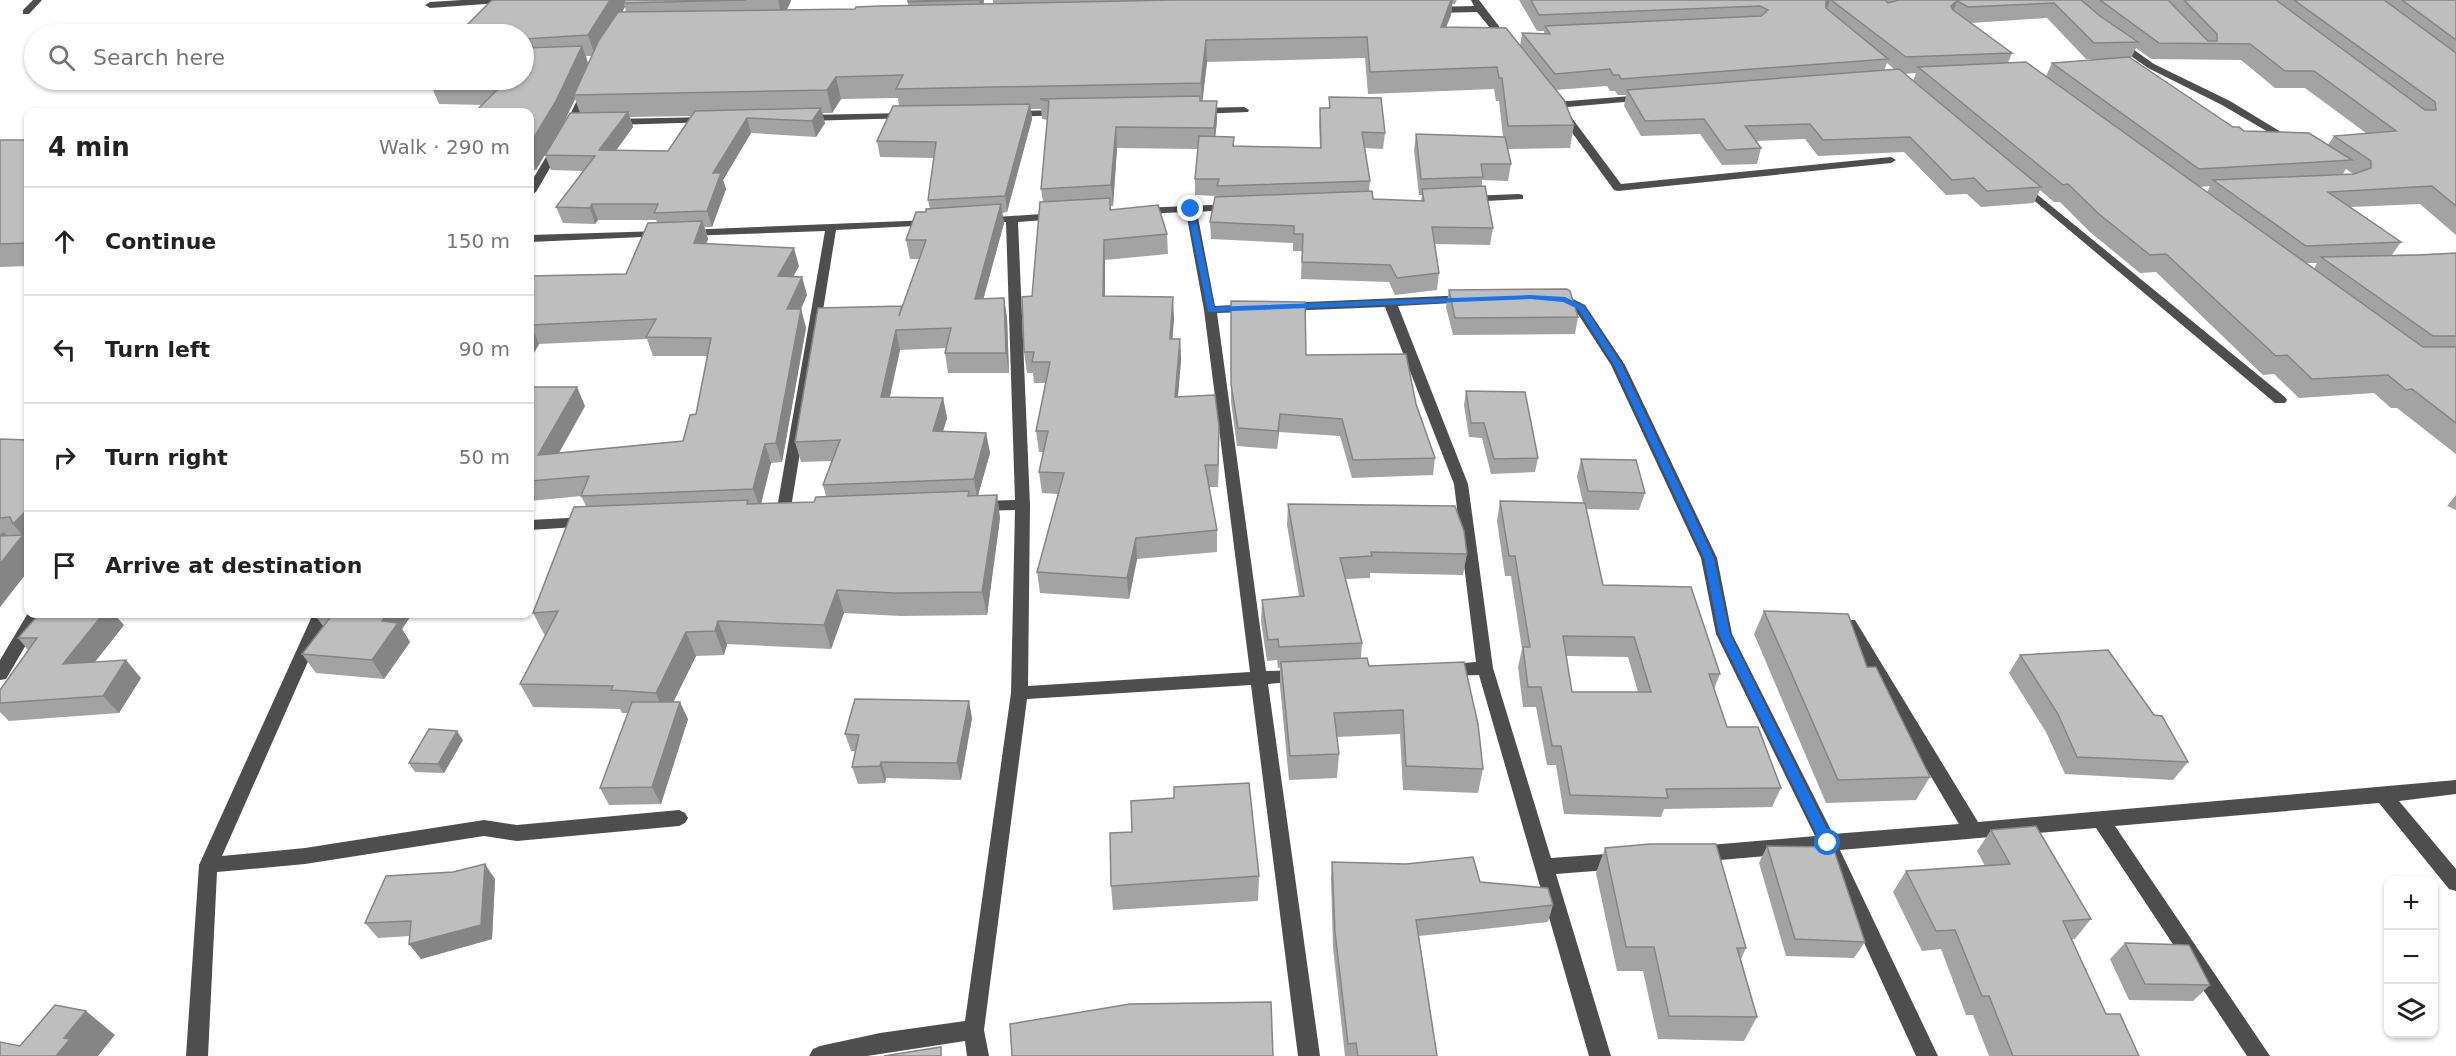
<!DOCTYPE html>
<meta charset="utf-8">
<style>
body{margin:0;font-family:"DejaVu Sans",sans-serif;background:#f2f2f2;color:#222}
.controls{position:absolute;right:18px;bottom:18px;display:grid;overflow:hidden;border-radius:12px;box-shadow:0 2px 4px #0004}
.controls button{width:54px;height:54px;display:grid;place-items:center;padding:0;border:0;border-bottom:2px solid #e0e0e0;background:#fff;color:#222;font:30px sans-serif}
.stop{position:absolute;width:18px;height:18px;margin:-14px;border:4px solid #1a73e8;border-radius:50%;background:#fff}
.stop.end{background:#1a73e8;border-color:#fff;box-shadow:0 2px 6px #0008}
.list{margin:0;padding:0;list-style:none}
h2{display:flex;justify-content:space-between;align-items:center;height:78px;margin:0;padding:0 24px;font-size:26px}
h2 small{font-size:20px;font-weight:400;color:#767676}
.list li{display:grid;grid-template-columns:39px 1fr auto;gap:18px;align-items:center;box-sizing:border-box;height:108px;padding:0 24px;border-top:2px solid #e0e0e0}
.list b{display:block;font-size:22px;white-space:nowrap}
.list em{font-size:20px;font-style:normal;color:#767676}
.icon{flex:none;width:33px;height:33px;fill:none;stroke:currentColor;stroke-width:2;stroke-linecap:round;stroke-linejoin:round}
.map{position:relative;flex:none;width:2456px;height:1056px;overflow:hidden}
.search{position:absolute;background:#fff;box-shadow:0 2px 4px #0004;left:24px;top:24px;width:510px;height:66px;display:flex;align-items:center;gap:15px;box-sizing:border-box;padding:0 21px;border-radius:33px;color:#767676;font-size:22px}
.panel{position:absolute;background:#fff;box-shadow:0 2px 4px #0004;left:24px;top:108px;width:510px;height:510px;border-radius:12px}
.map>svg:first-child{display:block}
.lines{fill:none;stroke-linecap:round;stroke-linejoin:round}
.minor{fill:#4e4e4e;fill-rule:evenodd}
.wall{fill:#a3a3a3;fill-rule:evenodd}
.shaded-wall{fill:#858585}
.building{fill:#bebebe;stroke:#858585;stroke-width:1.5;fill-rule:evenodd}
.route{fill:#1a73e8}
</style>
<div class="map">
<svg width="2456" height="1056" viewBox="0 0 2456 1056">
<rect width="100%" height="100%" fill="#fff"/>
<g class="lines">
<path class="minor" d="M33 0H42L29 14H23V10Z
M462 0H503L499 3 430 8 425 5 430 2Z
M1471 0H1479L1511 42V46H1505L1477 12 1433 13 1428 10 1433 7 1474 6Z
M2114 40H2120L2154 64 2230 101 2296 141 2291 144 2287 143 2222 105 2148 68 2114 44Z
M587 87 592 90 576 123 536 192 530 195V184L566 123 582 90Z
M1643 95 1648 98 1647 100 1556 108 1551 105 1556 102Z
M1244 107 1249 110 1248 112 1198 114 1193 111 1198 108Z
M1562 109 1566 110 1621 184 1891 157 1896 160 1891 163 1618 191 1614 190 1557 112Z
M1060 110 1064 111V115L1012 117 1007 114 1012 111Z
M907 113 912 116 911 118 805 121 800 118 805 115Z
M709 117 713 118V122L613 125 608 122 613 119Z
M2022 182 2285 397 2287 400 2285 403H2275L2018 187 2016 185Z
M1519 194 1523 195V199L1468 202 1462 199 1468 196Z
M1234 204 1240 207 1238 209 1197 212 1215 306 1252 304 1258 308 1252 312 1217 313 1266 671 1298 670 1304 671 1306 676 1304 681 1268 684 1320 1056H1298L1251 685 1027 699 984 1030 989 1056H967L965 1041 867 1056H809L813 1049 820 1046 880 1033 965 1021 1011 693 1015 510 979 511 972 506 979 501 1015 500 1006 222 985 223 979 220 981 218 1057 213 1063 216 1057 219 1018 222 1030 505 1028 686 1250 672 1204 310 1186 212 1141 214 1135 211 1141 208Z
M931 220 935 221V225L836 230 790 514 788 518H778L776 514 825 231 685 236 679 233 685 230Z
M661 231 667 234 665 236 530 242V235Z
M1468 295 1472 296 1474 299 1472 302 1398 306 1468 484 1493 668 1551 858 1620 853 1627 855 1629 861 1627 867 1620 869 1556 874 1611 1056H1589L1479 675 1445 676 1439 675 1437 670 1439 665 1476 662 1454 484 1385 307 1284 311 1278 307 1284 303Z
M1555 295 1569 297 1585 305 1625 365 1717 558 1732 634 1833 834 1959 824 1841 624 1843 620H1855L1978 822 2456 780V794L2399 801 2456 869V891L2449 889 2379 803 2115 826 2270 1056H2247L2096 828 1840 850 1938 1056H1916L1822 851 1698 862 1691 860 1689 854 1691 848 1698 846 1815 836 1716 634 1701 558 1611 365 1576 311 1562 303 1551 302 1549 299Z
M586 517 593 522 591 526 530 530V520Z
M28 613 44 614 6 679 0 680V660Z
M313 614H329L222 856 305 848 484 820 517 825 679 810 685 813 688 818 685 823 679 826 517 841 484 836 305 864 217 872 208 1056H186L199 865Z"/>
</g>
<path class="wall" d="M492 0H791L787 10 855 9 908 6V0H984V4H993V0H1457L1455 4H1452L1451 15 1446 27 1520 46 1522 33 1544 34V31H1537L1519 0H2456V235L2420 204 2351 207 2401 242 2392 255 2456 253V454L2397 408H2391L2374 393 2299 398 2274 374 2263 375 2156 272 2140 273 2090 232 2060 202H2054L2040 190 2034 203 1981 207 1967 194 1946 195 1904 152 1818 156 1805 139 1756 141 1761 148 1757 164 1722 165 1700 134 1641 136 1624 106 1626 95H1618L1615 91H1610L1607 86 1555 90 1574 125 1570 148 1508 149 1511 164 1508 181 1482 180V186L1493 228 1490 245 1435 244 1439 273 1437 290 1395 295 1389 282 1301 279 1302 251H1293V243L1211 239 1210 222 1217 196 1195 195V179L1198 149 1117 148 1113 206H1111V210L1167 234 1168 254 1105 260V296L1174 318 1172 339H1180L1181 360 1178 396 1219 426 1218 487H1209L1217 530V552L1137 559 1129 599 1040 593 1037 572 1058 494 1042 493 1039 472 1044 452H1039L1036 431 1046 383H1034L1033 373H1027L1024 352 1032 296 1043 202 1041 189 1048 120 1042 119 1041 109H1031L1032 119 1007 212 1002 213 1004 223 983 299 1004 298 1007 318 1009 373H948L945 353 946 348 900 350 890 397 943 398 947 418 943 431 986 433 990 453 978 495H997L1000 518 987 615 901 616 844 613 831 649 727 644 724 655 696 656 673 702 688 719 661 804 609 805 600 788 628 713H622L620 709 533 707 520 684 545 636 533 613 586 506 581 496 530 501V387L585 406 559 453 683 441 696 414 707 356H653L647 339 539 344 530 360V276L626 274 657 222 656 220H598L595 224 563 223 556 207 583 171 551 170 545 155 580 113 575 99 564 122 536 170H530V112L483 105 439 104 430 83 524 80V34ZM625 7 626 12H621ZM2047 18 2086 59H2103L2052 63 2046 76 2008 63 2012 53 1971 23ZM2136 48 2151 59 2241 60 2275 88H2305L2366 133 2334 136 2328 145 2244 131 2233 127 2131 58ZM586 56H592L588 63ZM1365 58 1368 94 1494 89 1496 101H1499L1503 137 1416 134 1414 150 1419 195H1422L1421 201 1373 199 1369 191 1370 181 1365 148 1383 149 1385 133 1329 97V108H1320L1319 124 1320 148 1234 146V137L1215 136 1217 121V101H1202L1207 62ZM1887 63 1895 70 1884 71ZM1916 73 1913 81 1904 74ZM898 98 899 106 877 141 880 157 934 158 928 200 930 209 926 212 906 240 910 259H919L902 308V306L795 442 801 462 832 461 823 485 826 496 814 502 761 504 771 463 782 462 806 328 801 309 807 295 802 277H793L799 266 706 243 708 239 705 227H712L726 189 723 180 751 133 816 137 825 123 822 113H832L841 99ZM691 116 668 151 616 150 633 127 630 117ZM2346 169 2353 174H2343ZM2210 186 2207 192 2200 187ZM2306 263H2317L2314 269Z
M0 140H28V266L0 267Z
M1449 290 1578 317 1575 334 1453 335 1446 307Z
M1231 301 1306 355 1416 404 1435 458 1433 475 1352 478 1340 436 1279 432 1277 449 1237 446 1231 402Z
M1466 391 1538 458 1535 472 1491 474 1482 438 1469 437 1464 405Z
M0 439 28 440V571L0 607Z
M1581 459 1645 493 1639 510 1586 509 1603 585 1720 674 1714 689 1727 727 1781 788 1772 807 1664 809 1661 817 1564 814 1556 765H1547L1536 707H1523L1518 667 1522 649 1511 576H1505L1497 521 1500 501 1583 503 1577 477ZM1566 656 1628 657 1638 692H1572Z
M2456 495V510L2447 506Z
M1288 504 1467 554 1463 575 1370 573V578L1345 579 1362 643 1361 658 1483 769 1478 793 1403 790 1400 734 1337 737 1339 754 1337 778 1289 780 1280 686V668H1278L1277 660 1267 661 1261 621 1262 600 1299 596 1287 525Z
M1764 611 1867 667 1930 777 1916 800 1826 803 1754 634Z
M314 614H412L402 629 410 642 384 679 316 673 302 654 323 626Z
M124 625 95 662 141 678 119 713 9 721 0 712V690L28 650 18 638Z
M2020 655 2188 762 2173 780 2065 774 2046 732 2009 673Z
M972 718 961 780 886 778 885 783 858 784 852 767 856 751H851L845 734Z
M463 740 444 773 415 772 409 763Z
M1174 798 1259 876 1258 901 1113 910 1111 886 1132 832Z
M1991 830 2091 919 2075 939H2071L2106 1014 2139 1056H1989L1973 1015H1966L1941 949 1922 951 1893 892 1906 871 1985 866 1977 851Z
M1767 846 1865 942 1854 958 1786 956 1759 863Z
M1605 848 1746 948 1741 959 1757 1017 1744 1041 1658 1039 1643 971H1617L1596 873Z
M1332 862 1480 882 1553 905 1548 922 1419 936 1437 1056H1345L1333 948 1331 879Z
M495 879 492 939 421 959 410 936 378 938 365 923Z
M2125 943 2210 985 2193 1001 2129 1000 2110 959Z"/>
<path class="shaded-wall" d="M610 0H629L623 3 625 7 595 56 588 35Z
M778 0H791V1L782 19Z
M979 0H984L981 15Z
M1451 0H1453L1451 15 1438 48 1441 27Z
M1828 0H1830L1825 15 1826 1Z
M1957 1 1951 17V6Z
M1206 40 1207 62 1202 106 1201 83Z
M582 46 589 66 574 95 575 99 564 122 536 170 530 154V144Z
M836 77 841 99 832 113 827 90Z
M1217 101V121L1214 149V128Z
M1030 104 1032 119 1007 212 1005 196Z
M821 108 825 123 816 137 812 121Z
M628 112 633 127 605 166 599 150Z
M747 118 751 133 723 180 726 189 712 227 707 211 713 173Z
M1116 127 1117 148 1113 206 1111 185Z
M592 204 598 220 595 224 590 208Z
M1001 204 1004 223 978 319 975 299Z
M702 221 708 239 700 261 694 243Z
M1104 240 1105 260V317L1103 296Z
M794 248 799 266 783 295 778 276Z
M802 277 807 295 792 328 787 309Z
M1173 297 1174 318 1171 360 1170 339Z
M1004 298 1007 318 1009 373 1006 353Z
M801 309 806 328 782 462 776 443Z
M531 325 539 344 530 360V327Z
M896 330 900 350 885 417 881 397Z
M1180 339 1181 360 1176 418 1175 397Z
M577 387 585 406 547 474 538 455Z
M943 398 947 418 937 451 933 431Z
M1280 414 1279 432 1277 449 1278 431Z
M1219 426V447L1218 487V465Z
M986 433 990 453 977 499 974 479Z
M765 444 771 463 760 508 753 489Z
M997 495 1000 518 987 615 982 592Z
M28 509V571L0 607V535L4 532 15 545 23 536 13 524Z
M1136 538 1137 559 1129 599 1127 578Z
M837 590 844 613 831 649 824 625Z
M103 614H114L124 625 79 682 63 664Z
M387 614H412L402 629 410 642 384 679 372 660 382 621Z
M718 621 727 644 724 655 715 631Z
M686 632 696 656 666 717 656 693Z
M126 660 141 678 119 713 103 696Z
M969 701 972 718 961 780 957 763Z
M680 702 688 719 661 804 652 787Z
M457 731 463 740 444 773 438 764Z
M881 762 886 778 885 783 880 766Z
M485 864 495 879 492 939 421 959 409 944Z
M86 1011 115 1035 98 1056H56L64 1038Z"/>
<path class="building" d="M492 0H610L588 35 524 39V34H458Z
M625 0H746L623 3Z
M908 0H979L908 2Z
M1172 0H1451L1441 27 1506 28 1564 100 1574 125 1508 126 1502 78H1499L1497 67 1370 72 1367 37 1206 40 1201 83 896 89 903 75 836 77 827 90 574 95 599 40 618 12 855 9 856 7 880 6Z
M1531 0H1828L1826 1V8L1888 59 1621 79 1619 75H1613L1610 69 1555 74 1522 33 1550 34 1545 26 1761 16 1768 10 1760 6 1539 15Z
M1831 0H1885L1888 3 1899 0H2081L2100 16 2138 42 2094 43 2054 3 1968 7 1957 1 1951 6 1953 10 2012 53 1906 57Z
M2100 0H2168L2208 41H2217V34L2184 0H2276L2425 110H2436L2435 102 2294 0H2384L2456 53V206L2432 186 2328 192 2401 242 2306 246 2213 180 2354 174 2371 168V161L2334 136 2396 131 2314 71H2285L2250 44 2159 43Z
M2402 0H2456V40Z
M582 46 556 101 530 144V112H475L503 84 430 83 433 80H524V48Z
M2129 57 2233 127H2239L2244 131 2309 133 2352 160 2199 169 2052 63Z
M2026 62 2423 347H2456V423L2412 389 2406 390 2388 375 2312 379 2287 355 2276 356 2166 254 2150 255 2099 214 2068 184 2063 185 1918 67Z
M1899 69 2041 187 1987 191 1974 178 1952 180 1910 137 1823 140 1810 124 1745 126 1761 148 1726 150 1704 119 1645 121 1627 90Z
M1200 96V101H1217L1214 128 1116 127 1111 185 1041 189 1049 101 1040 99Z
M1329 97 1381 98 1385 133 1362 132 1370 181 1217 186 1219 179H1195L1199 136 1234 137 1233 146 1321 148 1320 108H1330Z
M1030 104 1005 196 928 200 936 142 877 141 893 106Z
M821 108 812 121 747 118 713 173H721L707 211 654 213 658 204H592L590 208 556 207 595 156 545 155 570 113 628 112 599 150 668 151 695 111Z
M1416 134 1505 137 1511 164H1481L1483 177 1421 179Z
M0 140H28V243L0 244Z
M1485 186 1493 228 1432 227 1439 273 1397 278 1390 265 1302 262 1303 234H1294V226L1210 222 1215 197 1372 191 1373 199 1424 201 1422 189Z
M1110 198V210L1158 205 1167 234 1104 240 1103 296 1173 297 1170 339H1180L1175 397 1215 395 1219 426 1218 465H1205L1217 530 1136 538 1127 578 1037 572 1064 473 1039 472 1048 431H1036L1050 362H1032L1034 352H1024L1022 297 1032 296 1040 202Z
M1001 204 975 299 1004 298 1006 353H945L951 328 896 330 881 397 943 398 933 431 986 433 974 479 823 485 840 440 795 442 818 308 902 306 899 316 926 240H906L916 212H926V209Z
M702 221 694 243 794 248 778 276 802 277 787 309H801L776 443 765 444 753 489 581 496 589 476 530 481V387H577L538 455 683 441 690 415 696 414 711 338 646 337 656 319 531 325 530 327V276L626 274 648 223Z
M2456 253V336H2433L2321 257 2419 255Z
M1567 289 1570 291 1578 317 1455 318 1449 290Z
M1231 301 1305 302 1306 355 1406 354 1416 404 1435 458 1353 460 1342 419 1280 414 1278 431 1238 428 1231 384Z
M1466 391 1525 392 1538 458 1494 459 1484 423H1471Z
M0 439 28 440V509L13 524 10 517 0 518Z
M1581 459 1636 460 1645 493 1588 491Z
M969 491 968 496 997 495 982 592 895 593 837 590 824 625 718 621 715 631 686 632 656 693 611 690 613 686 520 684 558 611 533 613 574 507 748 500 747 504 814 502 816 497Z
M1500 501 1585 503 1603 585 1691 587 1720 674H1709L1727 727H1758L1781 788 1666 789 1668 798 1570 795 1561 746H1552L1541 687H1528L1523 647H1530L1515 556H1509ZM1563 636 1634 637 1651 692H1572Z
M1288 504 1455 506 1464 531 1467 554 1371 552 1372 556 1340 558 1362 643 1279 647 1278 639 1268 640 1262 600 1304 596Z
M23 535 0 564V536Z
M1764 611 1848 614 1867 667H1876L1930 777 1838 780Z
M39 614H103L63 664 126 660 103 696 0 703V690L37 638H18Z
M333 614H387L382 621 398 623 372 660 302 654Z
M2108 650 2154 715 2162 716 2188 762 2077 757 2058 714 2020 655Z
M1367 658 1369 666 1464 662 1478 724 1483 769 1406 766 1403 710 1334 713 1339 754 1290 756 1281 662Z
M855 699 969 701 957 763 881 762 880 766 852 767 859 735 845 734Z
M632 702H680L652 787 600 788Z
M429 729 457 731 438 764 409 763Z
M1249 783 1259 876 1111 886 1110 833 1132 832 1131 801 1174 798V787Z
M2036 826 2091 919 2063 921 2106 1014H2120L2139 1056H2013L1989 996H1982L1955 930 1936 931 1906 871 2010 864 1991 830Z
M1650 844H1716L1746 948H1737L1757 1017 1669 1016 1654 947H1626L1605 848Z
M1767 846 1833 847 1865 942 1795 939Z
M1473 857 1480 882 1548 888 1553 905 1416 920 1437 1056H1358L1356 1043 1348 1044 1335 932 1332 862 1406 864Z
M485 864 481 925 409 944 411 921 365 923 386 876 453 872Z
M2125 943 2189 945 2210 985 2145 984Z
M1271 1002 1273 1056H1012L1010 1024 1130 1004Z
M55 1005 86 1011 64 1038 70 1039 56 1056H0V1042L20 1046Z
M941 1047V1056H884Z"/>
<path class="route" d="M1191 206 1194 209 1214 307 1530 295 1565 297 1584 306 1622 365 1714 558 1730 634 1834 843 1832 847H1823L1719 634 1704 558 1614 365 1578 309 1563 302 1530 299 1208 312 1187 209Z"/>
</svg>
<div class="controls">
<button>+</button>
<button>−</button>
<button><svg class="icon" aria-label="layers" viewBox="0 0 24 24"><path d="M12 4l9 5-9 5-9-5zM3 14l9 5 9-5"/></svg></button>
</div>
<div class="stop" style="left:1828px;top:843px"></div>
<div class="stop end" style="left:1191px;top:209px"></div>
<div class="search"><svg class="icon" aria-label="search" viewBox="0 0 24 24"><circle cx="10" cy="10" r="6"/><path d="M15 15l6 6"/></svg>Search here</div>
<section class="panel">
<h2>4 min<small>Walk · 290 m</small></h2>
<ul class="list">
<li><svg class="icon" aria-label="ahead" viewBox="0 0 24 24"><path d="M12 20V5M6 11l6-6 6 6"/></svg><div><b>Continue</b></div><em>150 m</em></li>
<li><svg class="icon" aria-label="left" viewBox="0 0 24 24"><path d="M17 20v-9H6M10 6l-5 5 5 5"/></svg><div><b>Turn left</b></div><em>90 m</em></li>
<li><svg class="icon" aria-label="right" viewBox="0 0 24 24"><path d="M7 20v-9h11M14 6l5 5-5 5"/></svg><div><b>Turn right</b></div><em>50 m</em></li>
<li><svg class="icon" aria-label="arrive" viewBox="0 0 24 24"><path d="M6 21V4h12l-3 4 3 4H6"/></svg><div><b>Arrive at destination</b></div></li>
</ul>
</section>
</div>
